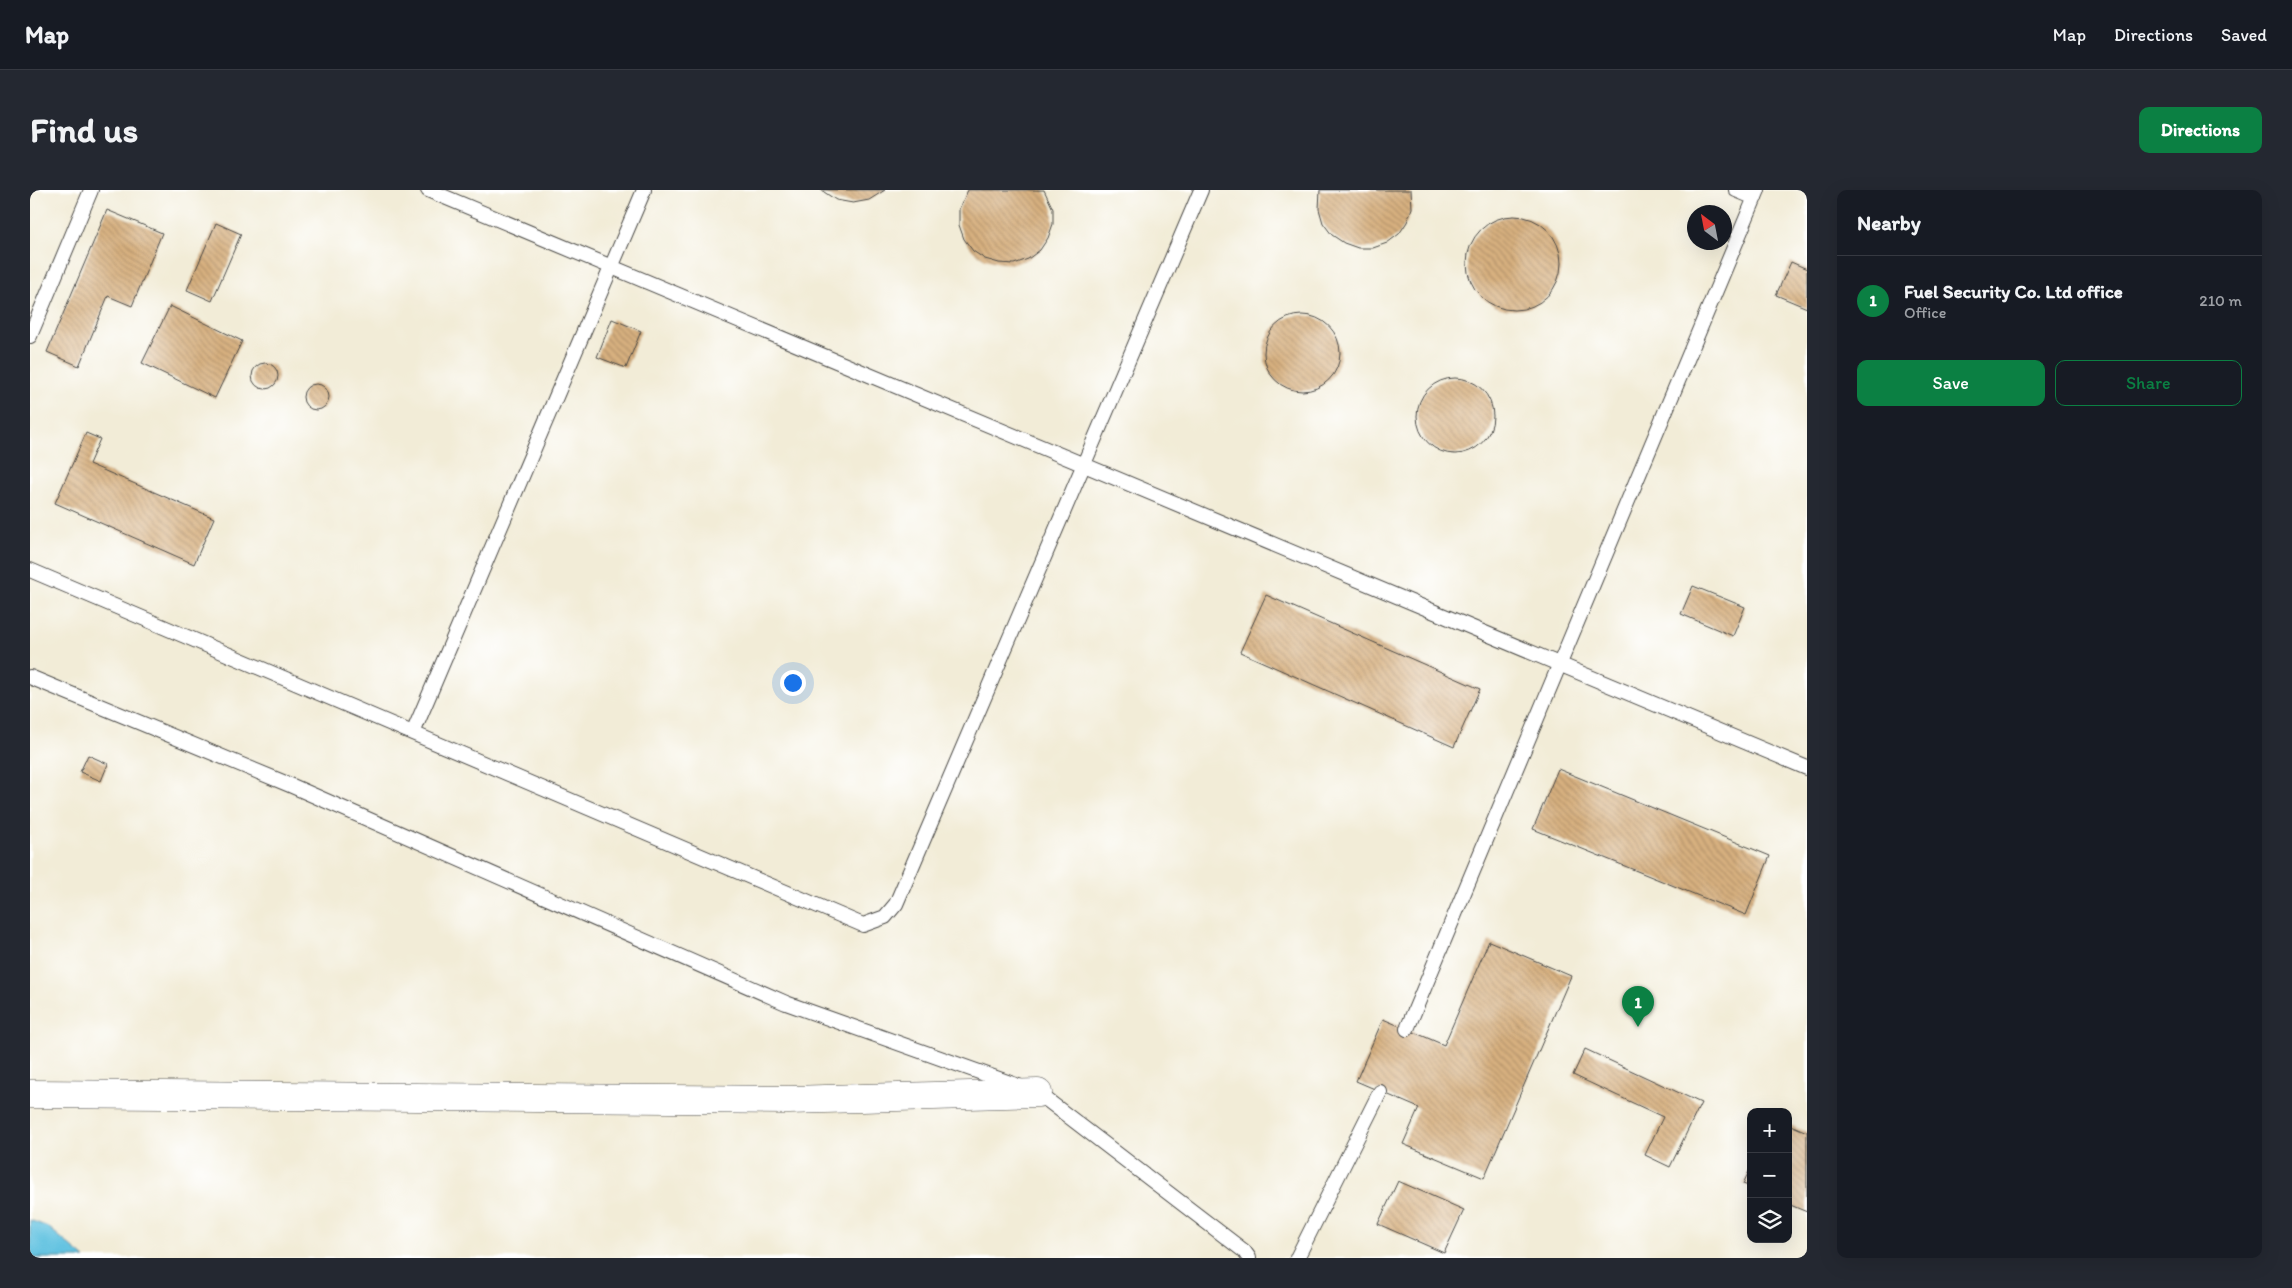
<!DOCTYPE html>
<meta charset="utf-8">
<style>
body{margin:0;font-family:Itim,sans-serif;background:#242831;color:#f1f3f6}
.controls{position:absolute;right:15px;bottom:15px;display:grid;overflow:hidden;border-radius:10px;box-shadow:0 5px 20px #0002}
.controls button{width:45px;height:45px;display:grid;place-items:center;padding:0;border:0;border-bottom:1px solid #363941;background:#171b24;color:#f1f3f6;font:25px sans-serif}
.compass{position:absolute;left:1657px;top:15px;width:45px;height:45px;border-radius:50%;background:#171b24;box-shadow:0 5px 20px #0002;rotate:328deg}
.you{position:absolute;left:762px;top:492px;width:18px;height:18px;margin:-12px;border:4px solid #fff;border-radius:50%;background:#1a73e8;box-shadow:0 0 0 8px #1a73e833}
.badge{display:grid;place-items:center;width:32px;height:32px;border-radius:50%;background:#0b8043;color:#fff;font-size:16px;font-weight:700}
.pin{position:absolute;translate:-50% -41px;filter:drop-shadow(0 1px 2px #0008)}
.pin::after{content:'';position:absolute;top:26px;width:18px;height:15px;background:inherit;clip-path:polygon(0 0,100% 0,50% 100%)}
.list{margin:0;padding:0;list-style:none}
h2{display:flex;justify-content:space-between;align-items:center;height:65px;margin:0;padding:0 20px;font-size:21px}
h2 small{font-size:16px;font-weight:400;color:#9ea1a6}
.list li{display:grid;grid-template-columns:32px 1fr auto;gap:15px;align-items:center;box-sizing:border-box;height:90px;padding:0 20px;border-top:1px solid #363941}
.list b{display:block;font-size:19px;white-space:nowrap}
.list p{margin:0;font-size:16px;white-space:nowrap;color:#9ea1a6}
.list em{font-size:16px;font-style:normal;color:#9ea1a6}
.actions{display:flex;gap:10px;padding:15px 20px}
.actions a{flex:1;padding:11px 0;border:1px solid #0b8043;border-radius:10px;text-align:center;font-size:18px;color:#0b8043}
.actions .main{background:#0b8043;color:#fff}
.icon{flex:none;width:28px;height:28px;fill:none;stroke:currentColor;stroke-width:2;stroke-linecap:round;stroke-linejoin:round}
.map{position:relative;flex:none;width:1777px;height:1068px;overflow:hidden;border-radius:10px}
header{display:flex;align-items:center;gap:30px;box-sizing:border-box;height:70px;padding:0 25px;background:#171b24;border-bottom:1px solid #363941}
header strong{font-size:24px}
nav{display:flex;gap:28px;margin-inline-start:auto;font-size:18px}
.intro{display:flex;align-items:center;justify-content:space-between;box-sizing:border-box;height:120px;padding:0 30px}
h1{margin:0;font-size:35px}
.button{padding:12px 22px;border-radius:10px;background:#0b8043;color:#fff;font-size:18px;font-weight:700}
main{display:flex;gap:30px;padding:0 30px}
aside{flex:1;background:#171b24;border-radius:10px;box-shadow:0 5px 20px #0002}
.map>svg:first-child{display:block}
.water{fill:#63c3e1;stroke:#477786}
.building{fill:url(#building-back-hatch)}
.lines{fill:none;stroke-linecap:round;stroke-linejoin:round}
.service-casing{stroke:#494845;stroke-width:16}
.minor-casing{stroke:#494845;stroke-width:29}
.service{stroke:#fff;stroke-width:14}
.minor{stroke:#fff;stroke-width:28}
</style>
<header>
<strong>Map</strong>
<nav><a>Map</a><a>Directions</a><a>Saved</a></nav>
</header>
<div class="intro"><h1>Find us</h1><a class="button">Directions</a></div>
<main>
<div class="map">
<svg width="1777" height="1068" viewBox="0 0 1777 1068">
<defs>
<pattern id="building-back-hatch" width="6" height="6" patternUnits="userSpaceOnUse" patternTransform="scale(1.25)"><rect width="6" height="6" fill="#d7b07f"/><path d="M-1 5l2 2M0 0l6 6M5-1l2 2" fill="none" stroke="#af8f68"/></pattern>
</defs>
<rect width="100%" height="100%" fill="#fff"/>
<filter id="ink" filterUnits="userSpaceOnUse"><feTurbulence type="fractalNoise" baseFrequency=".02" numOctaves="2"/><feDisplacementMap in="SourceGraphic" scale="10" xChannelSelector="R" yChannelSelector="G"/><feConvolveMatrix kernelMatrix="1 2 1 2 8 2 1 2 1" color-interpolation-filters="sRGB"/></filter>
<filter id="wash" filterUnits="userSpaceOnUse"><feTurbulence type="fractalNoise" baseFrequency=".0096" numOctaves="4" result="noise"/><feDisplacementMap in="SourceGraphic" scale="20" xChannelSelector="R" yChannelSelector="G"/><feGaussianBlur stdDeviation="1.12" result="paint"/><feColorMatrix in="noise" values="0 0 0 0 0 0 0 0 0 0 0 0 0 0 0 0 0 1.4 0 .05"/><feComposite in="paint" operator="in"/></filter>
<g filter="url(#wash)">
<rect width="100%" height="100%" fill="#f2ecd7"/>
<path class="water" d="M0 1030 18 1037 55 1068H0Z"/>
<g id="blocks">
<path class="building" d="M791 0H855L839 10 823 13 806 10Z
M938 0H1014L1023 19V34L1018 48 1010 60 998 69 984 74 969 73 955 69 943 61 934 49 929 35V19Z
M1290 0H1381L1382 18 1377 32 1369 44 1357 53 1343 58H1328L1314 53 1302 45 1293 33 1289 19Z
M77 20 132 43 102 116 78 106 49 176 17 162Z
M1437 73a47 47 0 1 1 94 0a47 47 0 1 1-94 0Z
M186 33 211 44 182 111 157 100Z
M1761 72 1777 79V118L1746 105Z
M140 116 212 151 185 208 112 173Z
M1234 163a38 38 0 1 1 76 0a38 38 0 1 1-76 0Z
M582 129 611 141 596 178 567 167Z
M222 186a13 13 0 1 1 26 0a13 13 0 1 1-26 0Z
M1387 226a38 38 0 1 1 76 0a38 38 0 1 1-76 0Z
M273 207a13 13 0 1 1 26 0a13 13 0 1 1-26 0Z
M56 243 70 249 59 274 184 328 164 374 25 313Z
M1663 396 1715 417 1703 446 1651 424Z
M1236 405 1450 499 1424 557 1210 462Z
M58 565 78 574 71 591 50 582Z
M1528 579 1740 666 1716 725 1503 639Z
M1459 751 1541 786 1454 988 1373 954 1389 918 1326 891 1353 829 1414 855Z
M1555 859 1671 913 1640 977 1615 965 1633 927 1543 885Z
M1758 934 1777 942V1022L1758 1014Z
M1721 977V997L1713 994Z
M1368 991 1434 1020 1414 1063 1348 1034Z"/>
</g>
</g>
<g filter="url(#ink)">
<use href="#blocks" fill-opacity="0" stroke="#494845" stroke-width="1"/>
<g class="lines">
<g class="service-casing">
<path id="service" d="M398 0 1777 578
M1706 0 1725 8
M0 146 61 0
M0 380 833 735 855 727 866 714 1171 0
M0 487 260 595 756 813 1008 903 1214 1061 1219 1068
M383 543 614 0
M1377 839 1728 0
M1267 1068 1350 902"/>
</g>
<g class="minor-casing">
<path id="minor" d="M0 904 759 910 1008 903"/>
</g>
<use href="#service" class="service"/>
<use href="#minor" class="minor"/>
</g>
</g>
</svg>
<div class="controls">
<button>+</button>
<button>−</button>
<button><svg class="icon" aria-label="layers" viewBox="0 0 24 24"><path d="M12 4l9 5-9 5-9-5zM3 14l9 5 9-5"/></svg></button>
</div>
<svg class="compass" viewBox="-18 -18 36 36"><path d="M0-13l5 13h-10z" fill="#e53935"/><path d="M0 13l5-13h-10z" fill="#9ea1a6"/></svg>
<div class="you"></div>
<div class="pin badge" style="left:1608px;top:837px">1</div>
</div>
<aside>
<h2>Nearby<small></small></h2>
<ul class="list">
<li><span class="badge">1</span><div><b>Fuel Security Co. Ltd office</b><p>Office</p></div><em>210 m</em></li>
</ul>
<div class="actions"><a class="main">Save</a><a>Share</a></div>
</aside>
</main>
